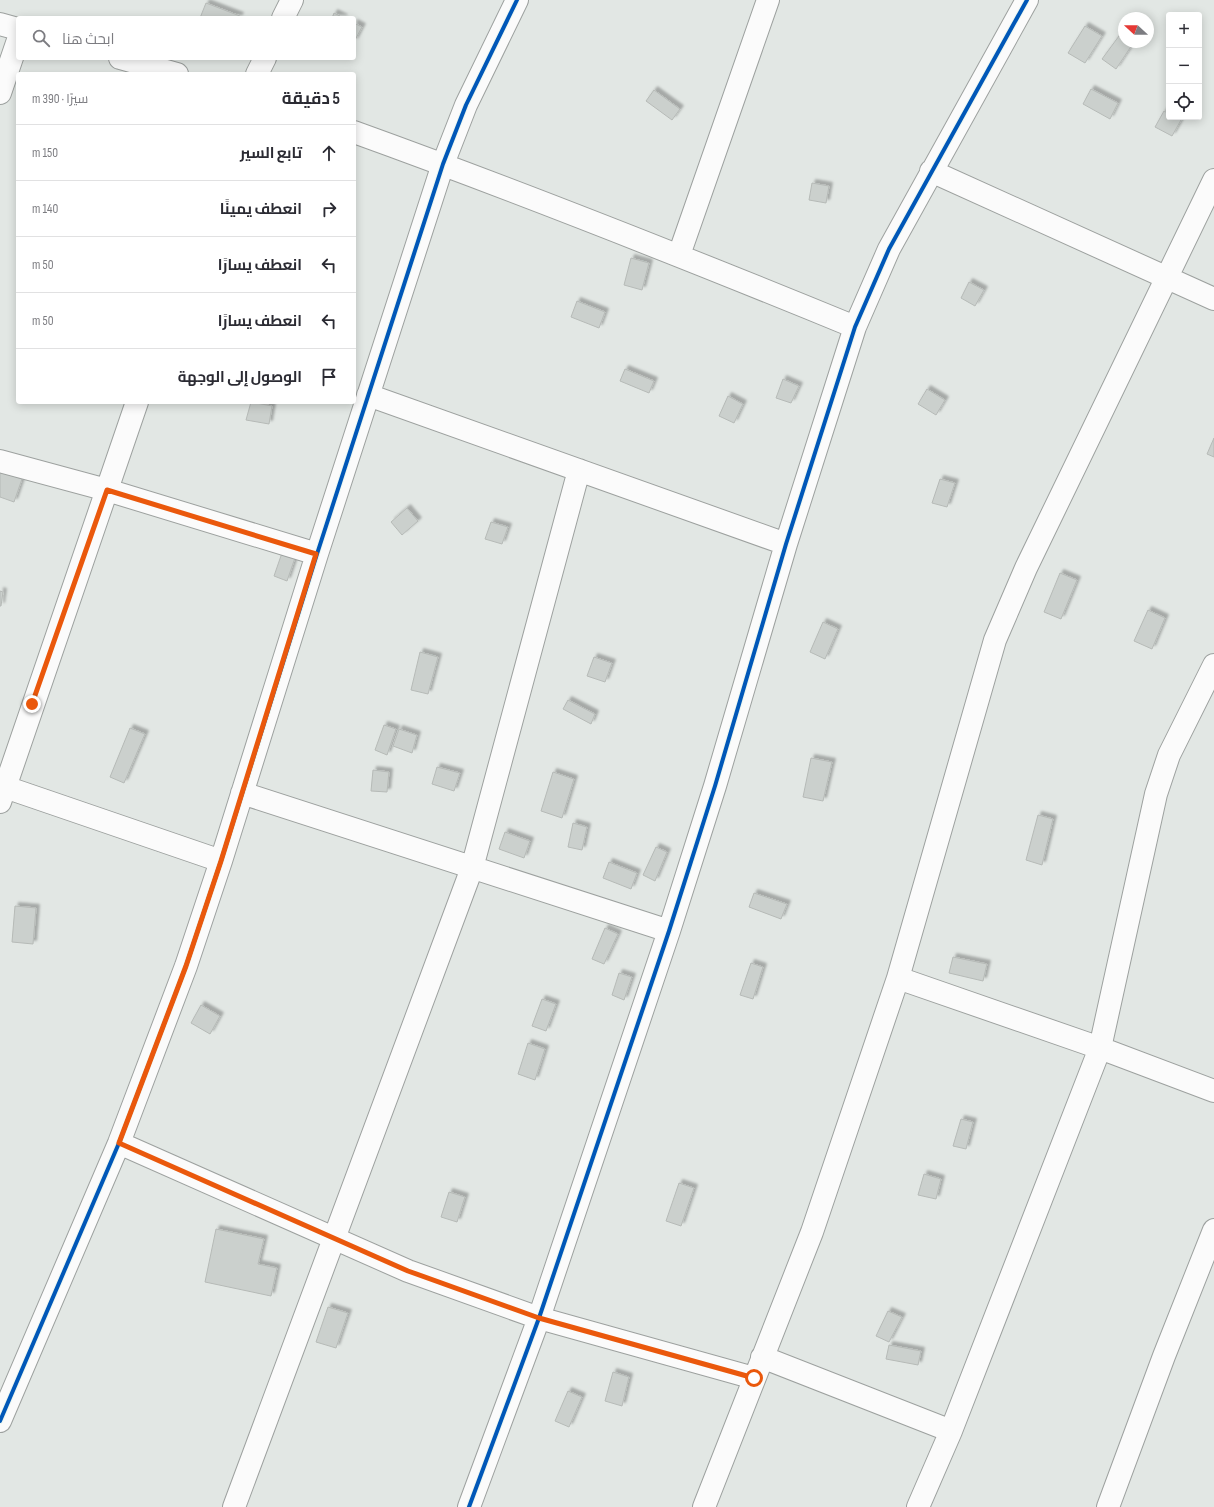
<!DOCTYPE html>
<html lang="ar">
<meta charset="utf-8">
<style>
body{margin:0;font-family:"Sofia Sans Condensed",Cairo,sans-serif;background:#f2f2f3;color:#2b2b33;direction:rtl}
.controls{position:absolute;right:12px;top:12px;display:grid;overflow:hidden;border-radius:4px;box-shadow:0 2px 10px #0003}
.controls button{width:36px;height:36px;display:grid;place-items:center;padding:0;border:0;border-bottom:1px solid #e1e1e2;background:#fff;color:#2b2b33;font:20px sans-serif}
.compass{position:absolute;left:1118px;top:12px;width:36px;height:36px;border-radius:50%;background:#fff;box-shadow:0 2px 10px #0003;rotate:291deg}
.stop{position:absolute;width:12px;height:12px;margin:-9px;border:3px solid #ea580c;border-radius:50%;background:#fff}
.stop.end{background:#ea580c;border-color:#fff;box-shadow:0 1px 4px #0008}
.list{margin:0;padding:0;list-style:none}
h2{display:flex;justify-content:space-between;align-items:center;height:52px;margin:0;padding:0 16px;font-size:17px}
h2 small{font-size:13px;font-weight:400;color:#7c7c81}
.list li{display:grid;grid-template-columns:26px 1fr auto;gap:12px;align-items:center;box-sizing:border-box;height:56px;padding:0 16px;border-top:1px solid #e1e1e2}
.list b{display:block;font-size:15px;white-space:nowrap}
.list em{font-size:13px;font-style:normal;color:#7c7c81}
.icon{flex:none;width:22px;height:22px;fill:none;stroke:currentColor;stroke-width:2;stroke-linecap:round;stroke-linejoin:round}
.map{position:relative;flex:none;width:1214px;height:1507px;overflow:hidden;direction:ltr}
.search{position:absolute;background:#fff;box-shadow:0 2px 10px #0003;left:16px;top:16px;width:340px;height:44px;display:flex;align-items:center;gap:10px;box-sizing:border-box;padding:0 14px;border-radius:4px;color:#7c7c81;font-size:15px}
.panel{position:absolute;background:#fff;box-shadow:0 2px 10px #0003;left:16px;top:72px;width:340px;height:332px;border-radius:4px;direction:rtl}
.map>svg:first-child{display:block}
.building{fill:#cbd0cd;stroke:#b6bab7;filter:url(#shadow)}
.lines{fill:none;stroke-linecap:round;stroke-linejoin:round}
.minor-casing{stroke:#9da19f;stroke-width:24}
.minor{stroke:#fbfbfb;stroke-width:22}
.cycleway-casing{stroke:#ecf7f0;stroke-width:6}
.cycleway{stroke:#0057b8;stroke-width:4}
.route{stroke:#ea580c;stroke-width:5}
</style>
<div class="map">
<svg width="1214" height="1507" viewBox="0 0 1214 1507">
<defs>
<filter id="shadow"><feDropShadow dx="3.5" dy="-3.5" stdDeviation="1" flood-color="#0004"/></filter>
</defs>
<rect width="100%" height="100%" fill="#e2e7e4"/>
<path class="building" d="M206 3 240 16 239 18H200Z
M334 13 344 18H332Z
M354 23 362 27 354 42Z
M1085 26 1102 36 1085 63 1068 53Z
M1119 36 1124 39V42L1132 45 1116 69 1102 59Z
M1091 89 1118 103 1110 119 1083 104Z
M654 90 680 109 672 120 646 101Z
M1164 111 1169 114V117H1175L1181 120 1172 136 1155 127Z
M812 183 829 186 826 203 809 200Z
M631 258 649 263 642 290 624 285Z
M969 282 984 290 975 306 961 298Z
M577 301 605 312 599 328 571 317Z
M625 369 654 381 649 393 620 381Z
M783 379 799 386 791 403 776 398Z
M927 389 945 400 936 415 918 404Z
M728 396 743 404 734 423 719 416Z
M251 402 272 406 269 424 246 420Z
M1214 438V457L1207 454Z
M0 471 22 479 14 502 0 497Z
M940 479 955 483 947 507 932 503Z
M407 508 418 521 402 535 391 522Z
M491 522 508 527 502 544 485 539Z
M283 550 296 555 287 581 274 576Z
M1060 573 1077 580 1061 619 1044 612Z
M0 591 3 592 1 606H0Z
M1148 610 1165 618 1152 649 1134 641Z
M823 622 838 629 825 659 810 652Z
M420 652 438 657 428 694 411 690Z
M594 657 612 663 605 682 587 676Z
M568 700 595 714 591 724 563 709Z
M384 725 396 729 387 755 375 750Z
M130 728 145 734 124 783 110 777Z
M399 729 417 735 412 753 393 746Z
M811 758 832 762 823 801 803 797Z
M437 767 460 773 454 791 432 784Z
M373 770 389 772 387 792 371 791Z
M553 772 574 779 562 818 541 811Z
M1038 815 1053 819 1042 865 1026 860Z
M573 823 587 827 582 850 568 847Z
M505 832 530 841 524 858 499 849Z
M656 847 667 852 655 881 643 875Z
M609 862 637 873 631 889 603 878Z
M754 893 787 904 781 919 749 907Z
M15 906 36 908 33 944 12 942Z
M605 928 618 934 604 964 592 959Z
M953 957 987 964 983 981 949 973Z
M751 963 763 967 753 999 740 995Z
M619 973 632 977 624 1000 612 995Z
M542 999 556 1004 546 1031 532 1026Z
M201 1005 220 1016 210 1034 191 1023Z
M528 1043 545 1049 535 1080 518 1074Z
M961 1119 973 1122 966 1149 953 1146Z
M924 1174 941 1179 936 1199 918 1195Z
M679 1183 694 1188 681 1226 666 1221Z
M449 1192 465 1197 457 1222 441 1217Z
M216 1229 264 1239 258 1264 277 1268 271 1296 205 1282Z
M328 1307 348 1313 336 1348 316 1342Z
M888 1311 902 1317 889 1342 876 1336Z
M889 1345 921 1351 918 1365 886 1359Z
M613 1372 629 1377 622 1406 605 1401Z
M568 1391 582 1397 569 1427 555 1421Z"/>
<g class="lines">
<g class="minor-casing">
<path id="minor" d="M283 18 292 0
M0 24 18 29
M120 58 177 74
M257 74 265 58
M0 93 18 40
M354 132C523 193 689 259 855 327
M931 171 1214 299
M679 255 768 0
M368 395 786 544
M0 461 107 490 317 554
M5 787 221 861
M242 793 669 931
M0 802 137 402
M898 978 1100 1048 1214 1091
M119 1143 408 1271 539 1318 754 1378
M762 1357 951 1431
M0 1421 119 1143 186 966 221 861 317 554 443 164 466 105 517 0
M234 1507 472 868 579 470
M469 1507 539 1318 669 931 715 786 786 544 855 327 889 249 1027 0
M704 1507 812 1232 898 978 995 640 1026 568 1214 180
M918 1507 951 1431 1100 1048 1156 794 1169 755 1214 665
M1108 1507 1164 1356 1214 1230"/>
</g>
<use href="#minor" class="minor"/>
<g class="cycleway-casing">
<path id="cycleway" d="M0 1421 119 1143 186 966 221 861 317 554 443 164 466 105 517 0
M469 1507 539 1318 669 931 715 786 786 544 855 327 889 249 1027 0"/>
</g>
<use href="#cycleway" class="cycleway"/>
</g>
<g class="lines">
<path class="route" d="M32 704 107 490 316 554 221 861 186 966 119 1143 408 1271 539 1318 754 1378"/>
</g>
</svg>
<div class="controls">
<button>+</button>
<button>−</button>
<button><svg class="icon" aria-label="locate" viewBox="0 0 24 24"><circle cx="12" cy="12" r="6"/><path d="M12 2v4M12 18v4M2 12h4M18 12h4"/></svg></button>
</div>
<svg class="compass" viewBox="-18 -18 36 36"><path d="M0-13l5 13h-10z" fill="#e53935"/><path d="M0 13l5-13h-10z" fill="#7c7c81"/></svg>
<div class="stop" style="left:754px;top:1378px"></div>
<div class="stop end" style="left:32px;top:704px"></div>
<div class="search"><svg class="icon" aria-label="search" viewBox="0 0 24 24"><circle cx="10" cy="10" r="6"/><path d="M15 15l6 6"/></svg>ابحث هنا</div>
<section class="panel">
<h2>5 دقيقة<small>سيرًا · 390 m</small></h2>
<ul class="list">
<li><svg class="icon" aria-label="ahead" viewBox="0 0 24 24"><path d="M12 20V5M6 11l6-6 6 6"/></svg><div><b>تابع السير</b></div><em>150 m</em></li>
<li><svg class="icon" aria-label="right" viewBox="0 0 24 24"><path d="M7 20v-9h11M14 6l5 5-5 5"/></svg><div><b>انعطف يمينًا</b></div><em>140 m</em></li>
<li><svg class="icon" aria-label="left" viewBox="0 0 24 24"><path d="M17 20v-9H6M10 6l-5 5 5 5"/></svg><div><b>انعطف يسارًا</b></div><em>50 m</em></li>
<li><svg class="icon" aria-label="left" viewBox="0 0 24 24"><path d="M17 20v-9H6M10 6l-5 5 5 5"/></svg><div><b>انعطف يسارًا</b></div><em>50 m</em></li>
<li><svg class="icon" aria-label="arrive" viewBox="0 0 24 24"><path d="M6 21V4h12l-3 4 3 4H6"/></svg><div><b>الوصول إلى الوجهة</b></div></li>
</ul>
</section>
</div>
